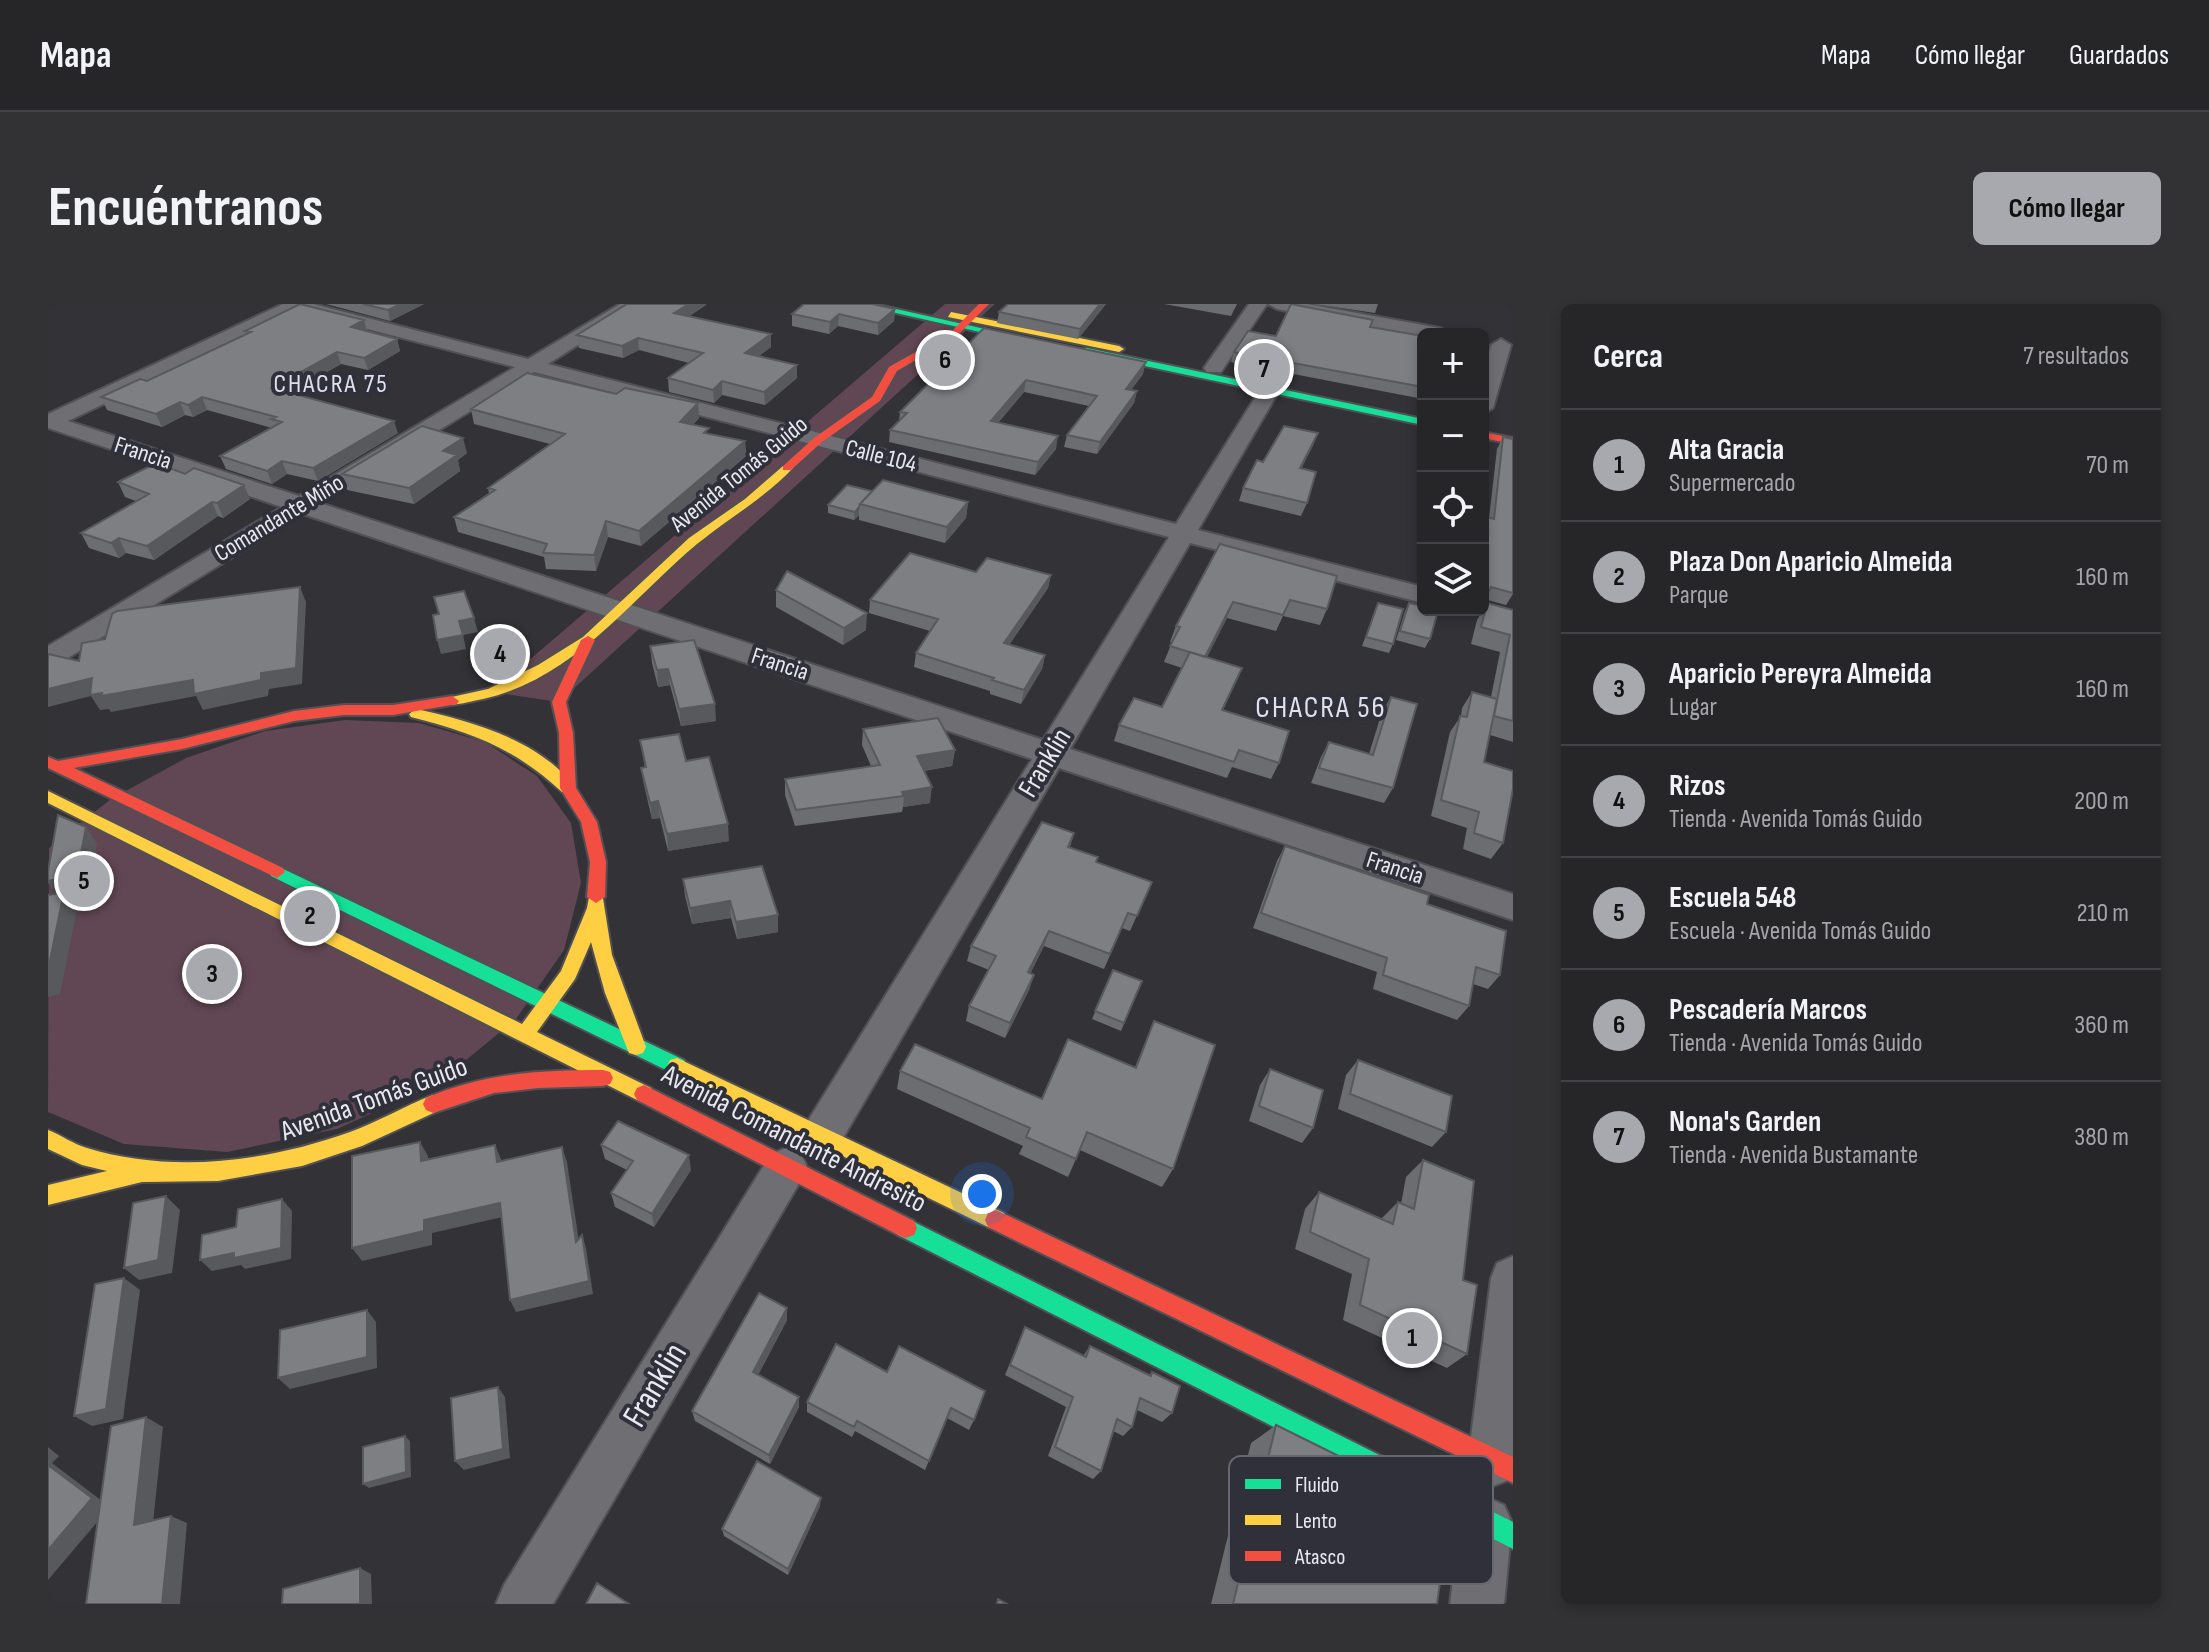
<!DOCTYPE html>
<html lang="es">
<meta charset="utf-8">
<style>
body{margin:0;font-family:"Sofia Sans Condensed",sans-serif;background:#323235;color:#f1f3f6}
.controls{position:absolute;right:24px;top:24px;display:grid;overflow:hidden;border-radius:12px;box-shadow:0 4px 12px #0003}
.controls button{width:72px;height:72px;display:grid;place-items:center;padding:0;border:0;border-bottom:2px solid #424346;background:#262629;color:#f1f3f6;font:40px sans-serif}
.you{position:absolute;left:934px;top:890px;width:28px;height:28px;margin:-20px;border:6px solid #fff;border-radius:50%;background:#1a73e8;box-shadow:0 0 0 12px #1a73e833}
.badge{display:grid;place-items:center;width:52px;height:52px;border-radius:50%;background:#a8a9af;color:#111;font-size:26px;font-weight:700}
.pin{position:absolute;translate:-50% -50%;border:4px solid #fff;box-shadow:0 2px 8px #0006}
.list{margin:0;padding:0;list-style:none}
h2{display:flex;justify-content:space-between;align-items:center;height:104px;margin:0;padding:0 32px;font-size:34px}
h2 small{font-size:26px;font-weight:400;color:#a4a5a8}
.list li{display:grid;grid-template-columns:52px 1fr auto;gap:24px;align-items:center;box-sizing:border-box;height:112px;padding:0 32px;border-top:2px solid #424346}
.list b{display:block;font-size:30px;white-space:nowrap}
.list p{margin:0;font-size:26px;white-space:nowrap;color:#a4a5a8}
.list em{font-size:26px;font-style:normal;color:#a4a5a8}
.icon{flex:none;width:44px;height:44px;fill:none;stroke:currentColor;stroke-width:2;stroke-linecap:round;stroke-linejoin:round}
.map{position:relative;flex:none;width:1465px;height:1300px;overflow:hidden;border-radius:12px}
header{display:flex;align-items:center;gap:48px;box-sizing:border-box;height:112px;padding:0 40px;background:#262629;border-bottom:2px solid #424346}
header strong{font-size:38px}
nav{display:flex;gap:44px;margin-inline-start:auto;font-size:28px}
.intro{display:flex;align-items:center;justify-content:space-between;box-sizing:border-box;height:192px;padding:0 48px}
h1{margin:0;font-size:56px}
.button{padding:20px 36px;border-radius:12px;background:#a8a9af;color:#111;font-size:28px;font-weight:700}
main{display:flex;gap:48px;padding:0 48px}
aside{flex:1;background:#262629;border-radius:12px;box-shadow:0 4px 12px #0003}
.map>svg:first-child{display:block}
.green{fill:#614753}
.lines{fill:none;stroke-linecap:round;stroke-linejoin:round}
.street-casing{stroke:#505055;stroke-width:4}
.fast-casing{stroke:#505055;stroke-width:4}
.slow-casing{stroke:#505055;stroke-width:4}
.jam-casing{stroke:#505055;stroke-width:4}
.street{fill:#6e6e73;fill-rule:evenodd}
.fast{fill:#16e098;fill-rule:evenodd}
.slow{fill:#ffcf43;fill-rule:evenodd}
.jam{fill:#f24e42;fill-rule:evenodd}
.wall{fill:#6c6d71}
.shaded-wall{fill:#58595c}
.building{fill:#7d7f83;stroke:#58595c;stroke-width:2}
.labels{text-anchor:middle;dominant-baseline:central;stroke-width:8;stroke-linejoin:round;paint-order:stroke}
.far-street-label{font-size:24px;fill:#e8e9ef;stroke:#2f303a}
.far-neighbourhood-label{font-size:26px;letter-spacing:2px;fill:#dfe0ed;stroke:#2f303a}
.street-label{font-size:28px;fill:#e8e9ef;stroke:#2f303a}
.neighbourhood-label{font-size:30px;letter-spacing:2px;fill:#dfe0ed;stroke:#2f303a}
.near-street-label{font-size:34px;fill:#e8e9ef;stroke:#2f303a}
.key{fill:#2f303a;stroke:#666870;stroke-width:2}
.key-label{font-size:22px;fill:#e8e9ef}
</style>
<header>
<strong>Mapa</strong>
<nav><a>Mapa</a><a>Cómo llegar</a><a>Guardados</a></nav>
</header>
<div class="intro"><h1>Encuéntranos</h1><a class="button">Cómo llegar</a></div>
<main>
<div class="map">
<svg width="1465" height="1300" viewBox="0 0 1465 1300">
<rect width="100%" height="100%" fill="#323237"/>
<path class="green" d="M897 0H947L511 398 444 388Z
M297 416 371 419 437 438 489 472 523 519 533 579 516 646 468 715 390 779 289 825 179 848 76 840 0 808 1 544 63 495 138 454 217 427Z"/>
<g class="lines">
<g class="street-casing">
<path id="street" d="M235 0H265L480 55 572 0H594L500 60 1128 220 1215 81H1229L1232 85 1150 226 1375 283V299L1142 239 1022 445 1465 590V616L1011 464 788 846 773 851 758 846 752 833 758 820 984 455 255 210 10 360 0 362V342L234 203 0 124V110ZM250 7 467 63 251 192 20 117ZM486 68 1121 233 995 436 272 199Z
M1201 0H1219L1173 68H1159L1156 64Z
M1220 0H1259L1392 24 1401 30H1375V33L1229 5Z
M1453 35 1463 41 1445 104 1435 110V69L1443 41Z
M738 844 753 850 759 863 753 876 505 1300H448L456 1281 723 850Z
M1465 952V1169L1463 1175 1445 1182 1427 1175 1420 1157 1443 974 1449 959Z
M1438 1193 1456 1201 1464 1219 1456 1300H1402L1412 1219 1420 1201Z"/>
</g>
<g class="fast-casing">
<path id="fast" d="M808 0H826L937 25 932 28Z
M1039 44 1375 115V121L1036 49V45Z
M229 562 636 756 639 762 636 768 629 770 622 768 223 572 221 568Z
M858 914 1465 1218V1245L850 931 847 924 850 917Z"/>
</g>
<g class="slow-casing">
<path id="slow" d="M903 8 1071 42 1076 45 1071 48 900 13Z
M735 162 745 164C717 194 681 214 649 240 581 297 527 374 435 395 423 397 410 402 399 400V394L440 385 490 361 535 333 641 234 697 195Z
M368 405C423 417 492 436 528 484L520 489 514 488C466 444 425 429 363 413L361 410Z
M0 487 474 720 513 667 539 604 542 588H554L564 651 598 743 595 749 588 751 581 749 557 689 543 638 527 675 489 728 603 784 606 790 603 796 596 799 589 796 0 499Z
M629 754 956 909 959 916 956 923 948 926 940 923 622 768 619 762 622 756Z
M385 791 392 794 395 800 392 806 314 842 254 862 170 877 94 878 0 901V881L59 867 34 861 0 845V826C13 831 25 840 39 844 124 870 218 858 302 828 330 818 356 802 385 791Z"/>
</g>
<g class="jam-casing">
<path id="jam" d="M931 0H941L909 32 849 67 832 97 774 138 743 166H735V162L766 134 824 93 841 63 903 28Z
M1435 128 1465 134V140L1435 134Z
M540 332 547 336 518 398 525 429 528 484 549 518 558 558 557 593 548 599 539 593 542 558 533 518 512 484 511 429 504 398 533 336Z
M404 392 411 397 409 400 345 411H296L246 417 134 445 26 464 235 564 237 568 229 574 0 464V453L10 457 134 435 246 407 296 401H345Z
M555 766 562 768 565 774 562 780 555 782 490 784 446 789 385 809 378 806 375 800 378 794C435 769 493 766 555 766Z
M596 781 866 917 869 924 866 931 858 934 850 931 589 796 586 790 589 784Z
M948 906 1465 1153V1179L940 923 937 916 940 909Z"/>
</g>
<use href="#street" class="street"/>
<use href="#fast" class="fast"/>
<use href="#slow" class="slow"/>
<use href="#jam" class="jam"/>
</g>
<path class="wall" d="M278 0H376L342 17Z
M960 0H1058L1030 35 949 19 951 8Z
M1116 0H1189L1183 12Z
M1266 0H1330L1327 9Z
M658 1 641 12 723 30V43L711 52 749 74 717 101 674 91 666 99 621 88 620 74 641 59 591 46 575 54 531 44 529 31Z
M847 5 846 17 830 31 790 22 781 30 744 22V10Z
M316 16 319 27 349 35 352 47 320 66 293 60 242 89 350 129 270 177 239 170 224 180 178 165 172 152 224 124 159 106 145 113 137 111 114 123 59 106 53 93 99 77 198 30 197 27Z
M1322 23 1375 32V95L1183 58 1186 48 1228 32Z
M936 24 1095 70 1083 86 1089 87 1086 99 1049 150 1016 143 1019 131 1041 102 976 88 950 119 1008 145 987 171 841 138 842 126 851 117 852 108Z
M650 99 651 114 645 121 661 130 697 137 698 152 593 242 560 233 548 267 498 265 496 253 410 228 406 213 441 189 440 184 502 140 426 120 423 105Z
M1270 129 1253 165 1259 199 1253 212 1191 197 1195 184 1215 158Z
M1455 133 1465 135V290L1458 301 1436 295 1435 298V212L1441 214 1449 145Z
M419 149 410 156 412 167 366 200 299 186 294 170Z
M70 178 202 195 175 214 170 212 106 256 78 249 71 254 41 244 33 229 88 197 77 193Z
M824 187 920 198 918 214 897 239 811 216V211L806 216 780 209V201Z
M1172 240 1279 305 1272 321 1235 312 1228 327 1179 314 1159 353 1194 364 1175 406 1231 459 1223 475 1184 463 1179 474 1066 437 1071 421 1114 403 1134 364 1116 358 1124 338H1122L1128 322Z
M928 268 1003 271 1000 284 961 341 997 351 994 365 973 400 942 390V387L866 363 868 349 882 327 821 309 822 296Z
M728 286 818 326 795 341 728 303Z
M1330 299 1345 340 1341 349 1314 342Z
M1361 299 1382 335 1377 344 1348 336 1357 307Z
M1439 299 1465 306V438L1442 431 1436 458 1455 539 1443 555 1415 545 1419 524 1383 512 1402 428 1413 412 1414 404 1424 388 1443 393 1452 348 1423 340 1429 316Z
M602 342 668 417 633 422 622 381 610 383 604 359Z
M1343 393 1345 484 1336 499 1263 479 1273 453 1281 438 1321 450 1334 408Z
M815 425 907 446 904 462 876 467 882 499 855 503 854 508 747 522 737 491V475L823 462 814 441Z
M592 436 638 457 681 537 620 547 612 514 604 515 596 481 593 464 597 463Z
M1026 529 1022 543 1049 558 1104 578 1082 627 1074 624 1056 665 996 642 982 670 986 671 981 686 957 734 918 717 921 702 941 666 919 657 923 642Z
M1237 542 1379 600 1452 671 1440 685 1425 680 1421 702 1409 716 1325 685 1329 668 1205 624 1229 557Z
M635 575 730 611V628L689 635 683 614 644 620 637 592Z
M1065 666 1094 677 1073 727 1044 715Z
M1106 717 1125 865 1114 883 1032 846 1020 873 971 850 975 842 849 785 852 767 994 795 1087 763Z
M1310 756 1398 828 1384 843 1290 805 1298 771Z
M1222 765 1265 824 1254 839 1201 817 1212 781Z
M553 841 643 866 606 923 567 903 563 889 579 866 557 855Z
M1375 856 1415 976 1419 1050 1399 1064 1295 1016 1304 970 1247 945 1257 905 1271 888 1333 915 1350 898 1353 900 1358 873Z
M739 1004V1016L710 1071 751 1093V1103L722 1160 647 1117 644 1107Z
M977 1023 1035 1052 1042 1042 1101 1071 1104 1068 1124 1109 1114 1118 1089 1106 1084 1123 1075 1132 1065 1127 1053 1167 1045 1175 1000 1152 1018 1103 957 1071Z
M788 1040 926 1116 921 1126 899 1114 877 1166 807 1127 804 1133 759 1108V1098Z
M1228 1121 1389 1300H1163L1203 1139Z
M772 1202 740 1271 676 1232 674 1225Z"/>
<path class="shaded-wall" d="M353 0H376L342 17 340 6Z
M641 0H658V1L627 22 626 9Z
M1052 0H1058L1030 35 1032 25Z
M847 5 846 17 830 31V19Z
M791 10 790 22 781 30 782 18Z
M316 16 319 28 303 23Z
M723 30V43L698 62 697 49Z
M590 34 591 46 575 54 574 42Z
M349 35 352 47 320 66 316 54Z
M289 48 293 60 229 96 224 84Z
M1098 58 1095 70 1075 97 1078 85Z
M749 61V74L717 101 716 88Z
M978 76 976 88 941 129 943 117Z
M674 77V91L666 99 665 86Z
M1089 87 1086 99 1049 150 1052 138Z
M154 93 159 106 145 113 140 101Z
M132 98 137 111 114 123 108 110Z
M650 99 651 114 633 133 632 118Z
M346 117 350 129 270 177 265 164Z
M1270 129 1265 142 1247 177 1252 164Z
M1010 132 1008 145 987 171 990 158Z
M415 134 419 149 410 156 412 167 366 200 361 184 395 147Z
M697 137 698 152 593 242 591 227Z
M234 157 239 170 224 180 219 167Z
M196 181 202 195 175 214 169 199Z
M164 198 170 212 106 256 99 242Z
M920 198 918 214 897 239 899 223Z
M811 203V211L806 216 807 208Z
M558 217 560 233 548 267 546 251Z
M71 234 78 249 71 254 63 239Z
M1003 271 1000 284 953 353 956 339Z
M252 283 258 298 254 380 221 385 220 392 155 406 148 392 63 408 61 405 52 406 43 392 0 403V385L44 374 145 376 213 369Z
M1185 298 1179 314 1151 369 1157 353Z
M819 309 818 326 795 341 796 324Z
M426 314 430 328 415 331 418 345 393 350 389 336 411 317Z
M997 351 994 365 973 400 976 386Z
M620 365 622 381 610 383 609 366Z
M667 400 668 417 633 422 631 405Z
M907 446 904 462 867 468 869 452Z
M884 483 882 499 855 503 856 492 854 488Z
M610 497 612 514 604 515 602 499Z
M680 520 681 537 620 547 619 530Z
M38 523 49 540 41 587 19 592 29 605 12 690 0 693V666L11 594 0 579V577Z
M682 597 683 614 644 620 642 604Z
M730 611V628L689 635 688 618Z
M1001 627 996 642 975 684 980 668Z
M986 671 981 686 957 734 962 719Z
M372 838 380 852 381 871 373 857Z
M447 841 453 855 455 872 449 858Z
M514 843 519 858 533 951 528 938Z
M641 851 643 866 606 923 604 910Z
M118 892 132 906 124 969 91 976 76 964Z
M234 895 244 907 243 955 197 965 193 961 164 967 152 956Z
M452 899 459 912 384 929V941L314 957 304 944 376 916Z
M534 931 538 944 545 990 468 1008 462 996 541 977Z
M76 974 92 986 75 1115 44 1122 26 1112Z
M739 1004V1016L706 1079 705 1068Z
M319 1006 328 1018 329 1064 242 1085 230 1074Z
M450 1083 457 1093 462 1154 416 1166 407 1157Z
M751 1093V1103L722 1160 721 1151Z
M98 1113 115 1123 104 1229 86 1221Z
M357 1132 362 1137 363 1173 321 1184 315 1180Z
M0 1143 11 1152 4 1159 62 1203 0 1276Z
M773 1194 772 1202 740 1271V1265Z
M123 1212 139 1219 132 1300H114Z
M312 1264 323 1270 324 1300H312Z"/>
<path class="building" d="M252 0 316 16 303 23 349 35 316 54 289 48 224 84 346 117 265 164 234 157 219 167 172 152 234 118 223 115 228 113 154 93 140 101 132 98 108 110 53 93 92 75 99 77 203 28 197 27Z
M315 0H353L340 6Z
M579 0H641L626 9 723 30 697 49 749 61 716 88 674 77 665 86 620 74 655 49 590 34 574 42 529 31Z
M756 0H824L847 5 830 19 791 10 782 18 744 10Z
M960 0H1052L1032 25 951 8Z
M1243 0 1325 16 1322 23 1375 32V83L1186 48 1200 27 1228 32Z
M936 24 1098 58 1078 85 1089 87 1052 138 1019 131 1049 92 978 76 943 117 1010 132 990 158 842 126 859 109 852 108Z
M479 69 568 90 577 84 650 99 632 118 661 124 656 129 697 137 591 227 558 217 546 251 495 249 499 240 406 213 447 186 440 184 517 130 423 105Z
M374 122 415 134 395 147 409 151 361 184 294 170Z
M1236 122 1270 129 1252 164 1268 168 1259 199 1195 184 1209 156 1215 158Z
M1455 133 1465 135V289L1443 283 1439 291H1435V212L1446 215Z
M108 159 137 170 146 164 196 181 169 199 164 198 99 242 71 234 63 239 33 229 101 190 70 178Z
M835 176 920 198 899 223 812 200Z
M799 181 824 187 812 200 811 203 807 208 780 201Z
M1172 240 1289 272 1279 305 1242 296 1235 311 1185 298 1157 353 1122 342 1132 323 1128 322Z
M862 249 928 268 939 254 1003 271 956 339 997 351 976 386 944 376 946 374 868 349 890 315 822 296Z
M739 267 819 309 796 324 728 286Z
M252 283 248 364 213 369V376L146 390 145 376 53 392 54 389 42 391 44 374 0 385V350L31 357 34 339 57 335 64 310 69 307Z
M416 287 426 314 411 317 415 331 389 336 385 311 391 310 386 293Z
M1330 299 1355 305 1345 340 1318 333Z
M1361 299 1375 302V306L1390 307 1382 335 1352 327Z
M1439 299 1465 306V417L1446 412 1462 331 1433 323Z
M646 336 667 400 631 405 620 365 609 366 602 342Z
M1142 348 1194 364 1174 406 1241 427 1231 459 1191 446 1186 458 1071 421 1086 394 1114 403Z
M1424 388 1449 395 1436 458 1465 467V485L1455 539 1426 529 1431 508 1393 496 1412 412 1419 413Z
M1343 393 1369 400 1345 484 1271 464 1281 438 1325 451Z
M890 414 907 446 869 452 884 483 854 488 856 492 748 506 737 475 832 461 815 425Z
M631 430 638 457 661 453 680 520 619 530 610 497 602 499 593 464 598 463 592 436Z
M10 511 38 523 29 571 0 577V567Z
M994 518 1026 529 1020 543 1050 553 1048 558 1104 578 1089 612 1080 609 1062 650 1001 627 980 668 986 671 962 719 921 702 948 652 923 642Z
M1237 542 1381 591 1379 600 1458 627 1452 671 1428 663 1421 702 1335 671 1339 654 1213 609Z
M714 562 730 611 688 618 682 597 642 604 635 575Z
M16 588 0 666V591Z
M1065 666 1094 677 1076 719 1047 707Z
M1106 717 1167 741 1125 865 1039 828 1028 855 978 833 982 824 852 767 867 740 994 795 1020 735 1088 764Z
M1310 756 1404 792 1398 828 1302 790Z
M1222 765 1275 786 1265 824 1211 802Z
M570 817 641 851 604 910 563 889 585 857 553 841Z
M372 838 373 857 447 841 449 858 514 843 528 938 534 931 541 977 462 996 452 899 376 916V927L304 944V852Z
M1375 856 1426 877 1415 976 1429 981 1419 1050 1312 1001 1321 955 1262 928 1271 888 1345 920 1350 898 1366 905Z
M118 892 110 956 76 964 85 899Z
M234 895 233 944 186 954V949L152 956 154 931 188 923 190 905Z
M76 974 58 1105 26 1112 47 980Z
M711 989 739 1004 705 1068 751 1093 721 1151 644 1107Z
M319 1006V1053L230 1074 232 1026Z
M977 1023 1038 1053 1042 1042 1103 1072 1104 1068 1132 1082 1124 1109 1092 1094 1084 1123 1069 1115 1053 1167 1007 1143 1025 1093 962 1061Z
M788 1040 839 1068 851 1042 937 1087 926 1116 903 1104 881 1157 809 1117 806 1123 759 1098Z
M450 1083 455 1145 407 1157 403 1094Z
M98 1113 86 1221 123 1212 114 1300H38L63 1122Z
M1228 1121 1402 1207 1389 1300H1185Z
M357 1132 358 1168 315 1180V1143Z
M709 1157 773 1194 740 1265 674 1225Z
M0 1161 44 1194 0 1246Z
M312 1264V1300H234L235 1285Z
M549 1279 581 1300H538Z
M950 1295 959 1300H949Z"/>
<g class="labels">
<g class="far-street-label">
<text transform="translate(95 149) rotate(18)">Francia</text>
<text transform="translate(833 152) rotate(14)">Calle 104</text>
<text transform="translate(691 170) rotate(-39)">Avenida Tomás Guido</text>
<text transform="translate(231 214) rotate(-31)">Comandante Miño</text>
<text transform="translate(732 360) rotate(18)">Francia</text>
<text transform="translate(1347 564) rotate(18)">Francia</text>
</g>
<g class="far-neighbourhood-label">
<text x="283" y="80">CHACRA 75</text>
</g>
<g class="street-label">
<text transform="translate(997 459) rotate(-59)">Franklin</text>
<text transform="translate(326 795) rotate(-20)">Avenida Tomás Guido</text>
<text transform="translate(746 835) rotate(27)">Avenida Comandante Andresito</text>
</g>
<g class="neighbourhood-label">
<text x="1273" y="404">CHACRA 56</text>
</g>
<g class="near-street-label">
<text transform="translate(607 1081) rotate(-59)">Franklin</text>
</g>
</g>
<rect x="1181" y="1152" width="264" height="128" rx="12" class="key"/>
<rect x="1197" y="1175" width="36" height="10" fill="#16e098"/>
<rect x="1197" y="1211" width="36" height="10" fill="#ffcf43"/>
<rect x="1197" y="1247" width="36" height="10" fill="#f24e42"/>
<g class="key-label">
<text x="1247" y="1188">Fluido</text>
<text x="1247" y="1224">Lento</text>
<text x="1247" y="1260">Atasco</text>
</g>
</svg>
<div class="controls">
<button>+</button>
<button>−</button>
<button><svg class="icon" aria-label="locate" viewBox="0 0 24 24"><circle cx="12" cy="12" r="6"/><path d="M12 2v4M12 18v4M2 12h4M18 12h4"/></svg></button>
<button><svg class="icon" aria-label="layers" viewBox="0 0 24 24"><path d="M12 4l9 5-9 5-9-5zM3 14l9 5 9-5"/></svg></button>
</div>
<div class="you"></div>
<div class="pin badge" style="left:1364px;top:1034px">1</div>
<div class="pin badge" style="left:262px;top:612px">2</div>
<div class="pin badge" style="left:164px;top:670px">3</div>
<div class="pin badge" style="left:452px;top:350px">4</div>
<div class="pin badge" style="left:36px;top:577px">5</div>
<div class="pin badge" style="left:897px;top:56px">6</div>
<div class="pin badge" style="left:1216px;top:65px">7</div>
</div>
<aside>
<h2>Cerca<small>7 resultados</small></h2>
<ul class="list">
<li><span class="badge">1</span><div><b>Alta Gracia</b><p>Supermercado</p></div><em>70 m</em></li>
<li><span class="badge">2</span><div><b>Plaza Don Aparicio Almeida</b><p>Parque</p></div><em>160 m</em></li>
<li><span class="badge">3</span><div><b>Aparicio Pereyra Almeida</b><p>Lugar</p></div><em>160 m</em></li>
<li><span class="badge">4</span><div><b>Rizos</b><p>Tienda · Avenida Tomás Guido</p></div><em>200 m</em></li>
<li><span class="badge">5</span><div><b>Escuela 548</b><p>Escuela · Avenida Tomás Guido</p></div><em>210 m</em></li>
<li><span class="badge">6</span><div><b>Pescadería Marcos</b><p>Tienda · Avenida Tomás Guido</p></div><em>360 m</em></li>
<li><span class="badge">7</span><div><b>Nona's Garden</b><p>Tienda · Avenida Bustamante</p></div><em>380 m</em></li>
</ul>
</aside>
</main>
